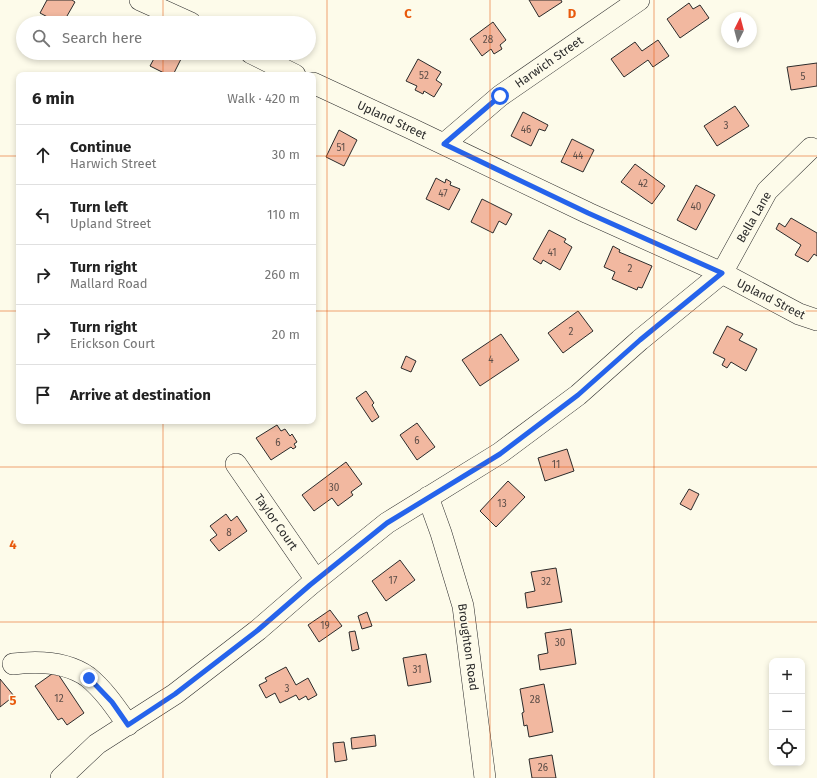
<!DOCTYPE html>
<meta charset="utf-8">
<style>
body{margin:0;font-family:"Fira Sans",sans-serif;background:#f6f6f6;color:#222}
.controls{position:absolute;right:12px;bottom:12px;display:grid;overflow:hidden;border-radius:8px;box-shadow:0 2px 6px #0003}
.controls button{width:36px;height:36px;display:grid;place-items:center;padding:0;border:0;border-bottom:1px solid #e0e0e0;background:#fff;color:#222;font:20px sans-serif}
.compass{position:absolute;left:721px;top:12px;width:36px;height:36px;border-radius:50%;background:#fff;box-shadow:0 2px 6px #0003;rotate:6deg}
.stop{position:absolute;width:12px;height:12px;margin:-9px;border:3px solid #2563eb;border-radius:50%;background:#fff}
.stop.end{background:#2563eb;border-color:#fff;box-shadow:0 1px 4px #0008}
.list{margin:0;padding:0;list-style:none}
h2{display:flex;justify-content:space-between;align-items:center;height:52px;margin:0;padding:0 16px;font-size:17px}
h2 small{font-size:13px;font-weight:400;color:#767676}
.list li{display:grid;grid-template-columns:26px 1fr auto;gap:12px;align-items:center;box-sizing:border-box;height:60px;padding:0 16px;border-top:1px solid #e0e0e0}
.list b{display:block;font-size:15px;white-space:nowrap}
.list p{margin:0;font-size:13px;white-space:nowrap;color:#767676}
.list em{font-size:13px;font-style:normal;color:#767676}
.icon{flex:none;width:22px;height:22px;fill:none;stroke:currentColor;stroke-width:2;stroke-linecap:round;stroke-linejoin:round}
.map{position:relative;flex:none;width:817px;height:778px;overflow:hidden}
.search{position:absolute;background:#fff;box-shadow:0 2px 6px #0003;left:16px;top:16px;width:300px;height:44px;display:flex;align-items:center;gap:10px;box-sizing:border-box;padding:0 14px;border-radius:22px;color:#767676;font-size:15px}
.panel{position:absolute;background:#fff;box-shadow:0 2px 6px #0003;left:16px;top:72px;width:300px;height:352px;border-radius:8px}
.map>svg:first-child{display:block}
.building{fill:#f2b8a0;stroke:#2b2b2b}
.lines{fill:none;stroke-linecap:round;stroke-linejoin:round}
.minor-casing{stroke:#2b2b2b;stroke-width:22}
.minor{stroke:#fdfbea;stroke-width:21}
.route{stroke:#2563eb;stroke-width:5}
.grid{fill:none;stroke:#e8590c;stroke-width:1;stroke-opacity:0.55}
.labels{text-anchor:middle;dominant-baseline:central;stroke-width:3;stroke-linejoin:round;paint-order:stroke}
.number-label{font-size:10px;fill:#5d4e48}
.street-label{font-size:12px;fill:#2b2b2b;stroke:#fdfbea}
.grid-label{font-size:13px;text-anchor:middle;font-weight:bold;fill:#e8590c;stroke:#fdfbea;stroke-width:3;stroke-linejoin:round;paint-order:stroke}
</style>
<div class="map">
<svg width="817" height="778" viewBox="0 0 817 778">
<rect width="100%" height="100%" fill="#fdfbea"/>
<path class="building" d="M47 0H72L75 2 63 23H59L40 13Z
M529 0H561L562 2 539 17Z
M689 3 693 9 700 5 709 18 680 38 667 19Z
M108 17 118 22 119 19 126 22 125 23H105Z
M493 22 506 40 500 45 502 49 494 54 491 49 482 56 470 39Z
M658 40 669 56 653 67 648 60 624 77 611 59 635 42 642 51Z
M157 53H178L183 55 173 75H168L150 66Z
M418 59 441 72 436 80 442 84 434 97 424 91 423 94 415 90 417 86 406 81Z
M817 63V86L791 90 787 67Z
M735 106 749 126 717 146 704 126Z
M523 112 548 125 545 131 539 129 531 146 511 136Z
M339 130 357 140 344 166 326 157Z
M572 139 594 150 583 172 561 162Z
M635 164 665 186 652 204 621 182Z
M436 178 445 183 446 179 451 182 450 185 460 189 449 210 426 199Z
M696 185 715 195 696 230 677 220Z
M482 199 512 214 506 225 499 221 493 233 471 222Z
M791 218 817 233V256L814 254 808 262 795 255 801 245 776 229 779 223 785 227Z
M549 230 566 239 564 242 572 247 560 270 543 260 541 264 533 259Z
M613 246 620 250 619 252 652 266 642 288 638 287 637 290 612 279 615 272 604 267Z
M578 311 593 331 563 353 548 333Z
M727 326 743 334 739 340 757 349 746 371 731 362 727 368 722 365 725 359 713 353Z
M501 334 519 360 480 386 462 360Z
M406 356 416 361 411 372 401 368Z
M366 391 374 403 372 405 379 417 372 422 356 398Z
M417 423 435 447 417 460 400 435Z
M277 425 281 431 285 429 290 436 292 434 297 442 294 444 296 447 293 449 291 447 271 460 256 438Z
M567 449 574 471 545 481 538 458Z
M346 462 362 484 351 492 353 495 338 506 332 498 314 511 302 495Z
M508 481 525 497 496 527 480 511Z
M689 489 699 494 691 510 680 504Z
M226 514 231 521 237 516 247 531 219 551 210 540 217 535 210 526Z
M400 560 415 580 386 601 372 581Z
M556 568 562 602 527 608 525 593 535 591 531 572Z
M330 610 342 626 319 642 308 625Z
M367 612 372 626 362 629 358 616Z
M571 629 576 664 540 670 538 655 548 653 545 633Z
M355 631 359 649 352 651 349 632Z
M426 654 431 682 408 686 403 658Z
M286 667 296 685 308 678 317 695 308 700 306 696 299 700 296 695 280 703 275 693 266 698 259 685 267 681 265 678Z
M56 671 84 713 67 725 62 718 58 720 35 686Z
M0 679 14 696 0 707Z
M544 684 553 732 529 737 527 725 524 726 522 713 524 712 520 689Z
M375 735 376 746 352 749 351 738Z
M344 742 347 760 335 762 333 743Z
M552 755 556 778H532L529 759Z"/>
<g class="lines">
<g class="minor-casing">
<path id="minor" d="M140 0 191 23
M251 53 295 75
M313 83 412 129 588 213 722 273 799 314 817 320
M444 144 500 96 639 0
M236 464 316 580
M428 497 441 533 463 606 485 778
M13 664C37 661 67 662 88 677 104 690 116 708 128 725
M61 778 97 744 175 694 258 630 310 585 387 523 500 453 578 395 640 340 722 273 767 191 811 148"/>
</g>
<use href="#minor" class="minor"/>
</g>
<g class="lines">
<path class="route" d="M89 678 112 702 128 725 175 694 258 630 310 585 387 523 500 454 578 395 640 340 722 273 588 213 444 144 500 96"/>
</g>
<path class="grid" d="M163 0V23M327 0V778M490 0V778M654 0V778M163 53V75M0 156H19M313 156H817M0 311H19M313 311H817M163 421V778M0 467H817M0 622H817"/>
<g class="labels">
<g class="number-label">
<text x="488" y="40">28</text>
<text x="424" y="76">52</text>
<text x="803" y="77">5</text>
<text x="726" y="126">3</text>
<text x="526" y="130">46</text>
<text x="341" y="148">51</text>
<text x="578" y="156">44</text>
<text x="643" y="184">42</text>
<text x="443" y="194">47</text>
<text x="696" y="207">40</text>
<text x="552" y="253">41</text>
<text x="630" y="269">2</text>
<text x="571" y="332">2</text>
<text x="491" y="360">4</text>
<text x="417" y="441">6</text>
<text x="278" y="443">6</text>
<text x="556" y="465">11</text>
<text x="334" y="488">30</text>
<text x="502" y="504">13</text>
<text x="229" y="533">8</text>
<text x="393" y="581">17</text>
<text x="546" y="582">32</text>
<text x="325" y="626">19</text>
<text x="560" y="643">30</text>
<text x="417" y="670">31</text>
<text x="287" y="689">3</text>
<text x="59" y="699">12</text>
<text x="535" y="700">28</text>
<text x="543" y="768">26</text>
</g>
<g class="street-label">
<text transform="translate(549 62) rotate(-35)">Harwich Street</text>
<text transform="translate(392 120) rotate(25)">Upland Street</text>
<text transform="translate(754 217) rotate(-60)">Bella Lane</text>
<text transform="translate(771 299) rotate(27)">Upland Street</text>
<text transform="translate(276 522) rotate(55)">Taylor Court</text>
<text transform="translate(468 647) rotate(82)">Broughton Road</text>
</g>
</g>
<g class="grid-label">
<text x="408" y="18">C</text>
<text x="572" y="18">D</text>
<text x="13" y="549">4</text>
<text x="13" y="705">5</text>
</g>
</svg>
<div class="controls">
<button>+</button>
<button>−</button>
<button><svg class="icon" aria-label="locate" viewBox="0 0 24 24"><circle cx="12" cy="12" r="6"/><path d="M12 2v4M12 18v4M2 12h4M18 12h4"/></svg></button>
</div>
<svg class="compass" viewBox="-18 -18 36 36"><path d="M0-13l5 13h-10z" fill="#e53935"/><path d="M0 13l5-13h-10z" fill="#767676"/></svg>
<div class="stop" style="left:500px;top:96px"></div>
<div class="stop end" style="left:89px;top:678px"></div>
<div class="search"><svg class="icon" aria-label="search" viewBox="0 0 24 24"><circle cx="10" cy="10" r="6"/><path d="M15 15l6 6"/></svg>Search here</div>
<section class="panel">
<h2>6 min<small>Walk · 420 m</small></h2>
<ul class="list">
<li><svg class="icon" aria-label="ahead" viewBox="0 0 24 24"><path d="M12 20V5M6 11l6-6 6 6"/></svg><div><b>Continue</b><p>Harwich Street</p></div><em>30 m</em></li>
<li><svg class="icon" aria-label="left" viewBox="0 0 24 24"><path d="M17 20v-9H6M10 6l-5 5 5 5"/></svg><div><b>Turn left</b><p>Upland Street</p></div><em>110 m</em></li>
<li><svg class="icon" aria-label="right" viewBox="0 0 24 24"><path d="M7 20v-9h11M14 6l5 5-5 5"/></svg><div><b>Turn right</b><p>Mallard Road</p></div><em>260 m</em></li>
<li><svg class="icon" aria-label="right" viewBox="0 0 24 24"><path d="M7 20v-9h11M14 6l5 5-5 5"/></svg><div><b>Turn right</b><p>Erickson Court</p></div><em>20 m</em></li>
<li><svg class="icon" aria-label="arrive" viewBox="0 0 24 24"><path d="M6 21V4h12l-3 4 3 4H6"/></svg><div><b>Arrive at destination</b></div></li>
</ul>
</section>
</div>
